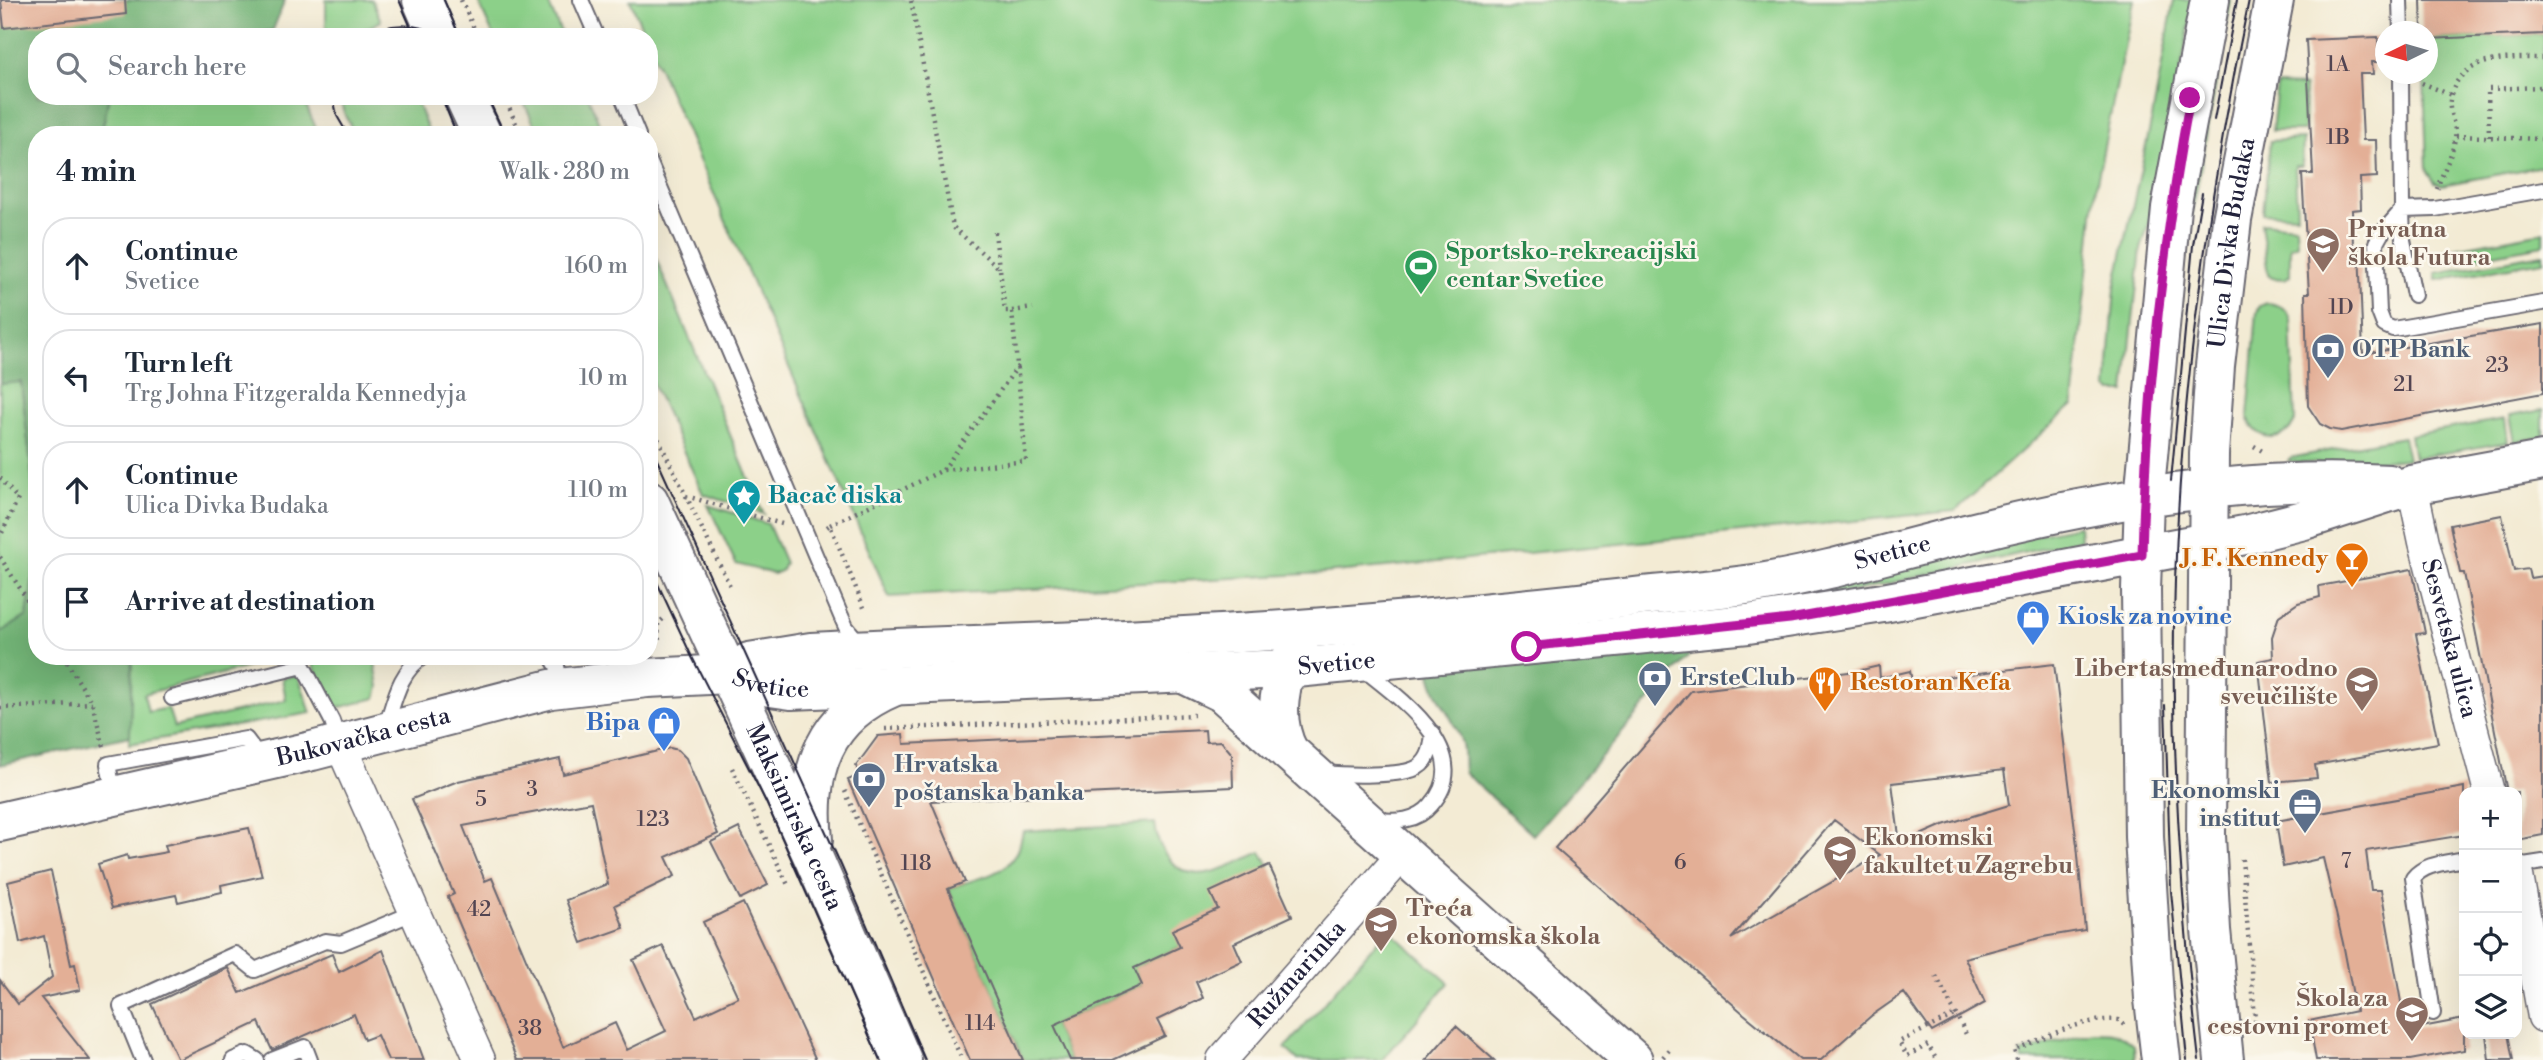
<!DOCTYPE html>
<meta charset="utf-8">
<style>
body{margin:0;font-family:"Libre Bodoni",serif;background:#f6f6f7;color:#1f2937}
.controls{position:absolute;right:21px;bottom:21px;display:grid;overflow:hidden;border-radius:14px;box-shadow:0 7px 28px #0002}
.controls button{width:63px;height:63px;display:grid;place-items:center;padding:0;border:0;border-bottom:2px solid #e0e1e3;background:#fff;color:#1f2937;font:35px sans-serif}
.compass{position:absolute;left:2375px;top:21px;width:63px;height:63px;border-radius:50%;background:#fff;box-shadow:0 7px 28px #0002;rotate:265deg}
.stop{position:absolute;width:21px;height:21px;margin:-16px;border:5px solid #b5179e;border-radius:50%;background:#fff}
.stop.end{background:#b5179e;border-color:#fff;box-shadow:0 2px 7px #0008}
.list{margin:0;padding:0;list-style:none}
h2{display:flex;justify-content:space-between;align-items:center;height:91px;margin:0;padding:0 28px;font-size:30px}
h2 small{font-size:23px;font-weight:400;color:#747a83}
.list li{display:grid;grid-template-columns:46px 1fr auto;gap:21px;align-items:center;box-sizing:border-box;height:98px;margin:0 14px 14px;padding:0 14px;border:2px solid #e0e1e3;border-radius:28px}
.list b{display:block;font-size:26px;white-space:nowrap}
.list p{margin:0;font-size:23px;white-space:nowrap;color:#747a83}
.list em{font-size:23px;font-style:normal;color:#747a83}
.icon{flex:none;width:38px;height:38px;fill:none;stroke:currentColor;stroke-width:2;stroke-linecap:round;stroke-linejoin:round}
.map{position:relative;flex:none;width:2543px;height:1060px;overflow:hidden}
.search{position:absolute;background:#fff;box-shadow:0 7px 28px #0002;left:28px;top:28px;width:630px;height:77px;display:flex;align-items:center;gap:18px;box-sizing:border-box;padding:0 24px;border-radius:28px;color:#747a83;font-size:26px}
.panel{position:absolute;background:#fff;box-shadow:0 7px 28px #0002;left:28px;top:126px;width:630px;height:539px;border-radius:28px}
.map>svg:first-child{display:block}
.green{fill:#8cd089;stroke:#577962;stroke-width:2}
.forest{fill:#71b275;stroke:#4a6a58;stroke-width:2}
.building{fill:#e3af96;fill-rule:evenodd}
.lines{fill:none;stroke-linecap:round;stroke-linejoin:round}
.lane-casing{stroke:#6b6871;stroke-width:18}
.street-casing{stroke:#6b6871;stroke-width:33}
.secondary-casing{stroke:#6b6871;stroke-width:42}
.path{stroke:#6b6871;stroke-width:4.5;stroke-dasharray:2 5;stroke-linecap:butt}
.lane{stroke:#fff;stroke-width:14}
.street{stroke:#fff;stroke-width:30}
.secondary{stroke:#fff;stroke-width:38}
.tram{stroke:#22223b;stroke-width:2}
.route{stroke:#b5179e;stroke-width:9}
.labels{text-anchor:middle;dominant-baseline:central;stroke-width:5;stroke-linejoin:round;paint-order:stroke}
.number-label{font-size:21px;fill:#524552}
.education-label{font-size:24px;font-weight:bold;fill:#785e54;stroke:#fbf7ec;text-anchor:start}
.street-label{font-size:24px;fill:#22223b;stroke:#fbf7ec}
.leisure-label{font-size:24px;font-weight:bold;fill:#27864d;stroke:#fbf7ec;text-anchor:start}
.service-label{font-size:24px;font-weight:bold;fill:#4e5e75;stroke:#fbf7ec;text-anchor:start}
.culture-label{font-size:24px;font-weight:bold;fill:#0d838f;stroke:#fbf7ec;text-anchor:start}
.food-label{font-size:24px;font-weight:bold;fill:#c56008;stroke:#fbf7ec;text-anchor:end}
.shop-label{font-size:24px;font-weight:bold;fill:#366cbe;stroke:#fbf7ec;text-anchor:start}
</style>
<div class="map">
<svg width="2543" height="1060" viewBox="0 0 2543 1060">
<rect width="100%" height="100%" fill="#fbf7ec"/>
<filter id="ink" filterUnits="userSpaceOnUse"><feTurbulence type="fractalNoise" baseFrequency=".0143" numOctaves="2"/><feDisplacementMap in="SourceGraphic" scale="14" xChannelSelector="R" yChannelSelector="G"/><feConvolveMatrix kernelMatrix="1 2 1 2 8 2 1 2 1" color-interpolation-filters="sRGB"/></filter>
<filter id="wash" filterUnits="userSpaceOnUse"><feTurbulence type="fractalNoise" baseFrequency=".00686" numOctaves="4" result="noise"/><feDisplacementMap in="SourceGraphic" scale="28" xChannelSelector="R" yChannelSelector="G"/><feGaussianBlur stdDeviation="1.57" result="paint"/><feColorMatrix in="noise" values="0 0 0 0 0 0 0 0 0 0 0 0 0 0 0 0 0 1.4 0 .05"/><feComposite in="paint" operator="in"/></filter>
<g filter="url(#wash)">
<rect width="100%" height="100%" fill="#f3ebd4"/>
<path class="green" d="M326 0H372L381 21 351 37H326Z
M480 0H547L563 37H494L478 1Z
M630 0H2134L2096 186 2073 405 1955 511 1325 573 889 597 649 45V37H646Z
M2174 0H2194L2157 197 2141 249 2125 392H2112L2107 389 2115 288 2152 118Z
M2225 0H2231L2192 216 2184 252 2180 259Z
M2543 34V166L2442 185 2435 182 2427 170 2424 74H2428V39Z
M2277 85 2305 86 2304 131H2272Z
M109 96H302L319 135H101Z
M340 96H414L430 135H357C347 123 342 111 340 96Z
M521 96H588L604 135H539Z
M2303 139 2302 166H2295L2297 215 2263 213 2270 141Z
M2261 223 2296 226 2297 245 2290 246V275L2285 279 2272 278 2268 275Z
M2543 232V245L2434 265 2432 257 2435 252Z
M649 242 760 506 764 514 703 494 649 376Z
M2543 254V261L2437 280 2436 273Z
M2267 303C2279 304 2287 308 2291 319L2295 421C2284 445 2254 441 2248 416L2257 312 2260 306Z
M21 381 37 518V554L27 616 0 633V384Z
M2543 410V437L2515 442 2510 416Z
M2505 419 2508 442 2414 458 2410 435Z
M2403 437 2408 459 2337 465 2288 461 2290 458Z
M708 505 768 524 785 563 782 570 774 574 736 564Z
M2079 526 2080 540 1851 592 1758 606 1600 621Z
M132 656H290L144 694 148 712 168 708 174 727 286 700 282 678 298 675 311 713 129 744Z
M309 656H374L379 687 376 698 338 708 328 698Z
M1155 823C1156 836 1160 849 1169 859 1194 890 1232 864 1261 852L1269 865 1218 909 1180 947 1135 968 1142 985 1054 1025 1070 1060H1023L948 889C988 872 1014 879 1023 831Z
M1388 929 1449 983 1382 1060H1298L1285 1048Z
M2092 1031C2113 1031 2117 1031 2134 1046L2135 1060H2022L2020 1053Z"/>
<path class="forest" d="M116 0H285L273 30 246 37H37V96H109L101 135H37V518L21 382 0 384V23Z
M37 554V656H132L130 736 0 765V633L27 616Z
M1706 636 1533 835 1464 772C1463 763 1464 752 1462 744 1455 716 1432 697 1429 667Z"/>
<g id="blocks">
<path class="building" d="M1 0H125L126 14 4 28Z
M2421 0H2543V34L2427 39V32H2422Z
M2378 37 2379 62H2372L2373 74H2360L2363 140H2376L2377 177 2360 178 2361 209 2352 210 2353 247H2359L2363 354 2543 324V393L2341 431 2330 429 2320 424 2308 406 2305 293H2309L2302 174H2313L2306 40Z
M2502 515 2514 571 2528 569 2530 578 2543 576V835L2517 840V792H2507L2464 573H2460L2450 525Z
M2412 569 2425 633 2416 634 2438 743 2315 765 2317 778 2272 782 2258 661 2273 658 2272 637 2279 616 2298 603 2320 597 2319 586Z
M2054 664 2077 845 2085 930 2043 937 1965 958 1985 1003 1932 1032 1904 993 1871 1016 1821 1060H1800L1744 1014 1555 848 1691 691 1857 671 1879 666 1880 678 1910 671 1912 681ZM2004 770 2009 805 1943 825 1900 844 1892 783ZM1834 820 1880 855 1731 939Z
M1205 730 1206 742 1221 741 1232 754 1233 787 931 801 965 882 948 889 1023 1060H970L848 780 860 775 856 766 878 736 903 734 904 744Z
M670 748 678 750 686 758 718 834 666 857 675 876 615 905 624 928 582 943 566 900 608 884 591 802 463 826 485 881 492 878 563 1047 615 1023 627 1050 666 1031 633 960 663 946 696 1017 738 997 703 922 743 903 816 1060H517L448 897 454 894 412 799 458 781 560 759 563 774Z
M2464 787V835L2366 851 2371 890H2381L2406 1030 2464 1019V1050L2410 1060H2316L2309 1021 2356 1011 2343 943 2323 858 2283 867 2276 821Z
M249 828 262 876 221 885 222 892 178 902 176 895 112 908 98 864 127 855 128 859 167 852 165 845Z
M739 828 768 885 740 899 711 842Z
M1269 865 1292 916 1234 943 1242 961 1196 982 1203 998 1157 1020 1165 1036 1113 1060H1070L1054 1025 1142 985 1134 968 1180 947 1172 930 1218 909 1210 892Z
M51 871 71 965 75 964 80 990 41 998 90 1060H0V980L18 1004 52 977 44 936 20 943 8 882Z
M383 950 424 1060H388L377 1035 364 1040 354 1014 272 1050 259 1022 178 1060 152 1004 228 968 240 993 332 954 339 972Z
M1456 1026 1494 1060H1426Z
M2486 1034H2508L2513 1060H2489Z"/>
</g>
</g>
<g filter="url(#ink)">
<use href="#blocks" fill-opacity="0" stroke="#6b6871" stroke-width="2"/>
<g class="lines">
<g class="lane-casing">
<path id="lane" d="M581 0 597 37
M2400 0 2401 32
M2401 74 2402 210 2435 209 2543 190
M622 96 638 135
M649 161 841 616 846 627 860 644
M2402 210 2381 234 2376 243 2379 312 2384 325 2393 329 2543 303
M2402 210 2403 240 2414 295
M551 656 557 666 561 686
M1362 668C1398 697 1478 752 1431 805 1418 821 1395 823 1376 819
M172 698 303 666 332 721 339 742
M386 726C395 699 399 672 424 656
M1325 773C1344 775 1403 777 1418 767 1430 760 1432 745 1433 733
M114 795 108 764 246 739 261 759
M2517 866 2543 862
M2433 1013 2413 878C2425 863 2447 863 2464 859
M143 1060 121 1006 235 954 255 970 325 941 341 943 415 912
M233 1060 247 1054 257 1060
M272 1060 305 1047 310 1060"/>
</g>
<g class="street-casing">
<g id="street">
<path id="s1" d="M2412 485 2424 542 2489 792"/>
<path d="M340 744 480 1060"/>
<path d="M2517 870 2543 1017"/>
<path id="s2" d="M1222 1060 1402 855"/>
</g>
</g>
<g class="secondary-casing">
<g id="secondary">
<path d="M422 0 438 37"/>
<path d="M464 96 482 135"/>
<path id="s3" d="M649 501 814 859 902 1060"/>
<path d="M1298 647C1278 677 1272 720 1289 752L1633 1060"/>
<path id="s4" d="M729 674 750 684 791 690 1286 669 1748 624 1883 603 2245 535 2304 520 2412 485 2543 461"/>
<path id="s5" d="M729 674 749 662 811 652C941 645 1072 643 1202 635 1344 628 1484 613 1625 598 1670 593 1715 590 1760 583 1829 572 1895 551 1962 535 2101 500 2246 475 2389 484"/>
<path d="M1186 675 1223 693 1289 752"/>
<path id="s6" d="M0 822 312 751 551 689 647 678 729 674"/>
<path d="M813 840C806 769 824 716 893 687"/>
<path d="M2161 1060 2154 999 2144 837 2141 590 2144 499 2171 208 2210 0"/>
<path id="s7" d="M2224 1060 2211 930 2206 836 2209 454 2215 366 2232 220 2274 0"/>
</g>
</g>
<path class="path" d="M461 0 478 37
M2422 83 2451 95
M504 96 521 135
M2456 136 2543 139
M2489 137 2488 89 2542 87
M2437 189C2442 173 2453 154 2455 138 2457 126 2448 113 2450 100 2458 55 2508 58 2543 58
M995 232 999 268
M1012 311 1033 308
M649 420 731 588
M2254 446 2264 452
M943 470 1018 366
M0 478 18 499 0 537
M686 496 782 524
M830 525 943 470 1026 461 1012 311H1005L1000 269 953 227 911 0
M827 527 830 525 865 610
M0 557 37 615
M649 622 658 624 666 616
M658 624 659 642
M63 656 92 703 104 747
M0 708 92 703
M885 729 1194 715
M732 768 789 887
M845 791 962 1060
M2242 859 2256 1031
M1936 976 1968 1038
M1663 1057 1671 1048
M1935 1057 1928 1045 1907 1056 1899 1042 1956 1014
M2017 1060 2014 1050C2047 1037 2083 1017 2119 1020L2125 1025"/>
<use href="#lane" class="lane"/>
<use href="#street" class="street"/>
<use href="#secondary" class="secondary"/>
<path class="tram" d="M399 0 415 37
M444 0 460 37
M364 37C390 20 418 23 445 37
M333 96 337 116 348 135
M441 96 457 135
M487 96 505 135
M2214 120 2237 0
M649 442 841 865 925 1060
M2171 481 2193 245 2202 193
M649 565 691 655 766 802 880 1060
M2165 705 2171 891 2187 1060
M2199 1060C2185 941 2176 822 2174 702 2170 467 2201 230 2249 0"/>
</g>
</g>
<g class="lines" filter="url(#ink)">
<path class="route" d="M1527 647 1790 619 2142 555C2146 402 2162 248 2190 98"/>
</g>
<defs>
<g id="school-pin" transform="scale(1.75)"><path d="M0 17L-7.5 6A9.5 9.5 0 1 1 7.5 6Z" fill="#8d6e63" stroke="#fbf7ec"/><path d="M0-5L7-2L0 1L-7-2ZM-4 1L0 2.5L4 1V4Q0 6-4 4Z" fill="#fff"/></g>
<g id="stadium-pin" transform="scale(1.75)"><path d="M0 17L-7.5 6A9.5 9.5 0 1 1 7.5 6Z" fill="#2e9e5b" stroke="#fbf7ec"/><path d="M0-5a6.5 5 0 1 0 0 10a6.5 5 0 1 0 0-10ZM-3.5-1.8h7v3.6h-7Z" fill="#fff"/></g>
<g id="bank-pin" transform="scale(1.75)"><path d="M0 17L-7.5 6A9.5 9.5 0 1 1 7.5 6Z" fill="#5c6f8a" stroke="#fbf7ec"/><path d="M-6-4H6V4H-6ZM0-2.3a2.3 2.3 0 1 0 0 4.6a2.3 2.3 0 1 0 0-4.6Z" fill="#fff"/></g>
<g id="sight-pin" transform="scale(1.75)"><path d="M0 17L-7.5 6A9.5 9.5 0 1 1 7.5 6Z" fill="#0f9aa8" stroke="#fbf7ec"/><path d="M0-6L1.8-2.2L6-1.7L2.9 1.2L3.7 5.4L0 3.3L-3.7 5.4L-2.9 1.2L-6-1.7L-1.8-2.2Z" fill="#fff"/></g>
<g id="bar-pin" transform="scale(1.75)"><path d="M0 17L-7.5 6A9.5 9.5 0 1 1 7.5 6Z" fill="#e8710a" stroke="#fbf7ec"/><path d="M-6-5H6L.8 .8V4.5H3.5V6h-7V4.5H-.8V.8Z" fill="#fff"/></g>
<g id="shop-pin" transform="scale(1.75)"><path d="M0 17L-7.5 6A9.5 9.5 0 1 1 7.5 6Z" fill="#3f7fe0" stroke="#fbf7ec"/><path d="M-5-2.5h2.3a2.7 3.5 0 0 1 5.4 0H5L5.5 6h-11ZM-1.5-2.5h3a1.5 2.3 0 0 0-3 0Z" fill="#fff"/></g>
<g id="restaurant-pin" transform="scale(1.75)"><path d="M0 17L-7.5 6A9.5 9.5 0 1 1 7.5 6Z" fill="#e8710a" stroke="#fbf7ec"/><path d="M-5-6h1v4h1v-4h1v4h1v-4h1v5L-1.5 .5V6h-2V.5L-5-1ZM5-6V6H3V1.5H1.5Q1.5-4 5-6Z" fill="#fff"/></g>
<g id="university-pin" transform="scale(1.75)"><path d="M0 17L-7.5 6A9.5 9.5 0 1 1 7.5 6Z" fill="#8d6e63" stroke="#fbf7ec"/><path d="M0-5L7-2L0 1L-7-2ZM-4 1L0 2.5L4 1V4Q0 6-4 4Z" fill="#fff"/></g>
<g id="office-pin" transform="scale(1.75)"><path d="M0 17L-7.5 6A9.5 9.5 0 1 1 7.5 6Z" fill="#5c6f8a" stroke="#fbf7ec"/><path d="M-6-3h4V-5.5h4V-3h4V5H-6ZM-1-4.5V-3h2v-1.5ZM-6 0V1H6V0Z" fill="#fff"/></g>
</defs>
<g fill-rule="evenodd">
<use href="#school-pin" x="2323" y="244"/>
<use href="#stadium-pin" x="1421" y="266"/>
<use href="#bank-pin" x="2328" y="350"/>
<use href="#sight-pin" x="744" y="496"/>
<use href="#bar-pin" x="2352" y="559"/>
<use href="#shop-pin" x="2033" y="617"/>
<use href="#bank-pin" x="1655" y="678"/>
<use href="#restaurant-pin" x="1825" y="683"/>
<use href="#university-pin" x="2362" y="683"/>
<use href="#shop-pin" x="664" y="723"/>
<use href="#bank-pin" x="869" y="779"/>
<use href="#office-pin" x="2305" y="805"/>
<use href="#university-pin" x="1840" y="852"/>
<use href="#school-pin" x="1381" y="923"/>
<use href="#school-pin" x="2412" y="1013"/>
</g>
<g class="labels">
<g class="number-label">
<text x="2338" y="65">1A</text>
<text x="2338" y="138">1B</text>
<text x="2341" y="308">1D</text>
<text x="2497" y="366">23</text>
<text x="2404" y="385">21</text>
<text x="532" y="790">3</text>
<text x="481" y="800">5</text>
<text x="653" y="820">123</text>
<text x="2346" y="862">7</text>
<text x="1680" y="863">6</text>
<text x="916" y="864">118</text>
<text x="479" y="910">42</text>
<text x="980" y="1024">114</text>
<text x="530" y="1029">38</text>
</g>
<g class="education-label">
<text x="2348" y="230">Privatna<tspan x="2348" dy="28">škola Futura</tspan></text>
<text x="2338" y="669" text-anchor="end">Libertas međunarodno<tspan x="2338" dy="28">sveučilište</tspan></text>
<text x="1864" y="838">Ekonomski<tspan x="1864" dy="28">fakultet u Zagrebu</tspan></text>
<text x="1406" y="909">Treća<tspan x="1406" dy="28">ekonomska škola</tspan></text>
<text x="2388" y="999" text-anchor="end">Škola za<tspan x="2388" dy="28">cestovni promet</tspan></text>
</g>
<g class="street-label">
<text stroke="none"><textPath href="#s7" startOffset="819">Ulica Divka Budaka</textPath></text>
<text stroke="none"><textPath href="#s5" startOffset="1174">Svetice</textPath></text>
<text stroke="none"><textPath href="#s1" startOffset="158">Sesvetska ulica</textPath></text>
<text stroke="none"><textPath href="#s4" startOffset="611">Svetice</textPath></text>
<text stroke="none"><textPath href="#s4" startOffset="44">Svetice</textPath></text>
<text stroke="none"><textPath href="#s6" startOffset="373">Bukovačka cesta</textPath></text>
<text stroke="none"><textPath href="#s3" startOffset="348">Maksimirska cesta</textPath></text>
<text stroke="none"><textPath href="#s2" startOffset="114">Ružmarinka</textPath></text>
</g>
<g class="leisure-label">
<text x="1446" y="252">Sportsko-rekreacijski<tspan x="1446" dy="28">centar Svetice</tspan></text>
</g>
<g class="service-label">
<text x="2352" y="350">OTP Bank</text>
<text x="1680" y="678">ErsteClub</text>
<text x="894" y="765">Hrvatska<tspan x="894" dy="28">poštanska banka</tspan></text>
<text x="2280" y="791" text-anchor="end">Ekonomski<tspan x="2280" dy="28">institut</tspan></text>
</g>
<g class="culture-label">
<text x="768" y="496">Bacač diska</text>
</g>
<g class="food-label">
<text x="2328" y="559">J. F. Kennedy</text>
<text x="1850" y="683" text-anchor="start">Restoran Kefa</text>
</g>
<g class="shop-label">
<text x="2058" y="617">Kiosk za novine</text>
<text x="640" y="723" text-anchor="end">Bipa</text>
</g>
</g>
</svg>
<div class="controls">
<button>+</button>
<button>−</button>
<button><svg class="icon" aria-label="locate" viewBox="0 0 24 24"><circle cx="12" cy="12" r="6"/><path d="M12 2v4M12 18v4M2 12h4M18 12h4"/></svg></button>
<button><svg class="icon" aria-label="layers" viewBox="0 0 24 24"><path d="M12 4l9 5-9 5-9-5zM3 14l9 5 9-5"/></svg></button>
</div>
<svg class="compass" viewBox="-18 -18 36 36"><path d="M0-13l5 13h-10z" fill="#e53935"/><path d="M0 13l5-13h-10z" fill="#747a83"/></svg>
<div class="stop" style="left:1527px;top:647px"></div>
<div class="stop end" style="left:2190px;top:98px"></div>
<div class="search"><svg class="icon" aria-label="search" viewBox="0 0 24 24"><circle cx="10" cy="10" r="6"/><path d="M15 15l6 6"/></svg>Search here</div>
<section class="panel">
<h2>4 min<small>Walk · 280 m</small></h2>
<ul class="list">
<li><svg class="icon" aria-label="ahead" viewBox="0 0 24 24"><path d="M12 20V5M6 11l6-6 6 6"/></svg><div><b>Continue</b><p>Svetice</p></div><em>160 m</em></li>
<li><svg class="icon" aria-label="left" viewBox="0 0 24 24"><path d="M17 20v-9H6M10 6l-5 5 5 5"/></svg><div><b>Turn left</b><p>Trg Johna Fitzgeralda Kennedyja</p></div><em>10 m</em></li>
<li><svg class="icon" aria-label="ahead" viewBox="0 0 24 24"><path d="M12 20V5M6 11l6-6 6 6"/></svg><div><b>Continue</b><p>Ulica Divka Budaka</p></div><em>110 m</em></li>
<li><svg class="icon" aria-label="arrive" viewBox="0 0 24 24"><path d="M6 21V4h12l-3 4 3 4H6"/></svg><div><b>Arrive at destination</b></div></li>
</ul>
</section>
</div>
